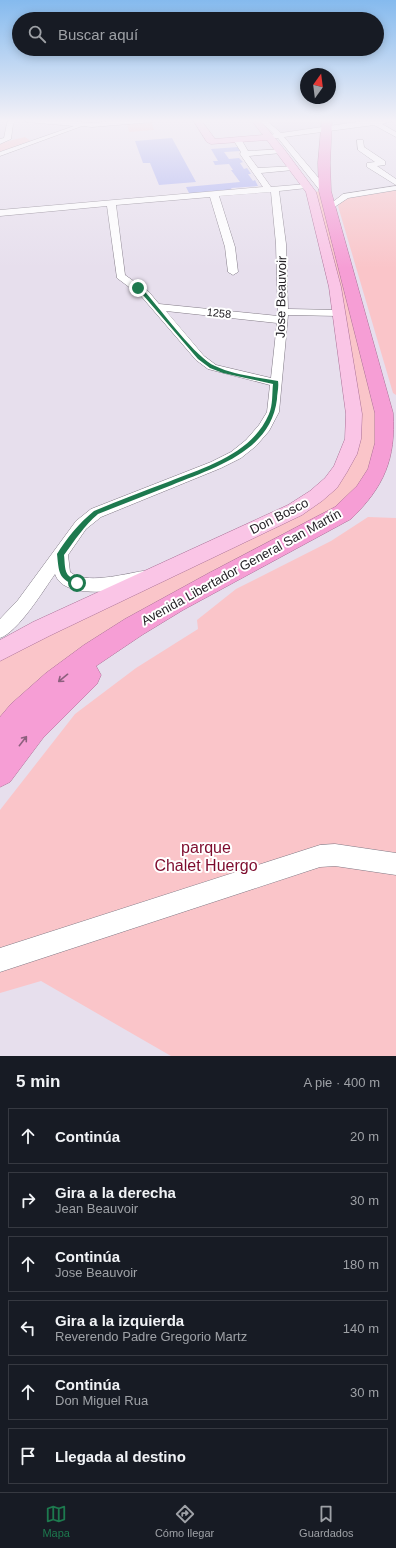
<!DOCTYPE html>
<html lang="es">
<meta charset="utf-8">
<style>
body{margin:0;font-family:Helvetica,sans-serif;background:#20242c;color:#f1f3f6}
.compass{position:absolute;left:300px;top:68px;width:36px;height:36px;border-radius:50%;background:#171b24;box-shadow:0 2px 10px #0003;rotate:14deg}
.stop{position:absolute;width:12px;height:12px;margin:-9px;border:3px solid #1d794e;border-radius:50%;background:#fff}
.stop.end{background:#1d794e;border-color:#fff;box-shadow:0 1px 4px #0008}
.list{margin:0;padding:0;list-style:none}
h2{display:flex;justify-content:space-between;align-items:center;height:52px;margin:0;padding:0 16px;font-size:17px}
h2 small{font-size:13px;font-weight:400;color:#9ea1a6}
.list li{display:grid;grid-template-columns:26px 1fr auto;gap:12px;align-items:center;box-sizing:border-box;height:56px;margin:0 8px 8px;padding:0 8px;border:1px solid #363941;border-radius:0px}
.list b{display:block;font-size:15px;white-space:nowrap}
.list p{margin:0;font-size:13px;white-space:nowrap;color:#9ea1a6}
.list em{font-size:13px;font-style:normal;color:#9ea1a6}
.icon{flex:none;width:22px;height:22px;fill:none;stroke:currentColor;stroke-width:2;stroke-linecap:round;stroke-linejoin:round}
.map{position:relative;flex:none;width:396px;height:1056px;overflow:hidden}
.search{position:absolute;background:#171b24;box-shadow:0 2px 10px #0003;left:12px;right:12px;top:12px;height:44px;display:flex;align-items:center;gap:10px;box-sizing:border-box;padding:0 14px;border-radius:22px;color:#9ea1a6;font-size:15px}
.sheet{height:436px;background:#171b24}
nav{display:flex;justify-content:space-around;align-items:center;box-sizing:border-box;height:56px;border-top:1px solid #363941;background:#171b24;font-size:11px;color:#9ea1a6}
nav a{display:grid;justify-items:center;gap:2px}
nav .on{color:#1d794e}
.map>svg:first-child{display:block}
.built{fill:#dacfe2}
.green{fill:#fac5c9}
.building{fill:#adb2f2}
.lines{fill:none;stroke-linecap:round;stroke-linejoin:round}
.minor-casing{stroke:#807985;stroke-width:1}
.major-casing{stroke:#ac7298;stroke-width:1}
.highway-casing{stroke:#ac7298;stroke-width:1}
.minor{fill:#fff;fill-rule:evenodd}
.major{fill:#fac5e6;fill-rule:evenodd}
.highway{fill:#f69ed5;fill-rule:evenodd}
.oneway{stroke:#8d607e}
.route{fill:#1d794e}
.labels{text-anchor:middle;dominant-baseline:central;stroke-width:4;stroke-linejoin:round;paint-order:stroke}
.far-street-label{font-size:11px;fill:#242126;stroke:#fff}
.street-label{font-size:13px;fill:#242126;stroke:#fff}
.near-park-label{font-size:16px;fill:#7d0b2d;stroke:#fff}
</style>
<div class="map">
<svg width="396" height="1056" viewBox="0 0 396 1056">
<rect width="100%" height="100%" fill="#e7dfed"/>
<path class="built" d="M262 120H331L330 128 279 135Z"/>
<path class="green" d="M151 122 154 130 129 132 127 124Z
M25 137 31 141 0 152V143Z
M396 190V395L393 393 338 206 342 201 349 198Z
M325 191 386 425 356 502 176 602 0 730V651L316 496 353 439 339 313 311 192Z
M368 517 396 518V1056H171L41 981 0 993V810L75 714 136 668 198 629 197 620 236 589 331 541Z"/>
<path class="building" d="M172 138 196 182 159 185 150 163H143L135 141Z
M238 147 241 151 224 152 229 159 239 158 243 162 240 163 244 169 247 168 251 174H248L253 181 255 180 258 186 231 188 233 191 190 195 186 187 240 182 231 170H233L229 164 215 165 213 161H218L211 149Z"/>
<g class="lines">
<g class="minor-casing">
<path id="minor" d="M9 120H16L13 124 11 139 0 144V139L4 138 7 123Z
M24 120H58L92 123 124 120H156L153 122 92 127 82 126 0 156V152L74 126 27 122Z
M259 120H266L281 133 370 120H396L382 124 396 132V137L374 125 284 137 328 189V193H322L278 138H268V136L274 134Z
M235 139H241L248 151 284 149 285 151 281 153 249 156 258 168 296 166V170H293L261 173 271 187 307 184 311 186 307 188 279 191 286 244 288 309 339 310 344 313 339 316 288 315 279 412 269 431 256 446 241 458 221 468 101 517 86 529 68 555 70 572C85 585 124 574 143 571L149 573 151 578 149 583C128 590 77 599 60 582 58 580 56 577 55 574 43 591 18 632 0 638V619L18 600 76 521 91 509 211 462 231 452 246 440 259 425 267 412 270 385 208 369 196 360 141 296 117 278 107 206 0 216V210L263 187 240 154 241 152 234 141ZM271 192 276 244 278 316 159 304 149 292 125 275 116 205 210 197 225 247 228 272 233 275 238 272 235 247 219 196ZM166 311 277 323 271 378 216 365 204 356Z
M357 140H363L364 147 385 161V165L377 166 396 179V185L367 167V163L375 162 358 150Z
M396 186V190L348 198 333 208 329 205 343 194Z
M335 844 396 853V875L335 866 320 867 0 972V948L320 845Z"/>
</g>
<g class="major-casing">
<path id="major" d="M193 120H201L215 139 263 135 251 120H260L284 149 316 192 341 287 362 414 361 439 357 454 347 472 337 488 322 501 302 515 49 636 0 661V640L33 622 288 505 310 491 325 478 334 466 345 439 346 414 329 287 306 192 267 140 211 144 207 142Z"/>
</g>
<g class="highway-casing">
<path id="highway" d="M322 120H332L330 163 331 191 393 413C396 459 384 487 351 519L183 610 142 635 96 666 101 675 97 684 43 738 10 782 0 787V717L11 704 46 673 84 645 125 619 209 573 335 507 357 486 368 469 375 443V413L319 191 318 163Z"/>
</g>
<use href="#minor" class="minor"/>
<use href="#major" class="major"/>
<use href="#highway" class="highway"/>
</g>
<defs><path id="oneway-shaft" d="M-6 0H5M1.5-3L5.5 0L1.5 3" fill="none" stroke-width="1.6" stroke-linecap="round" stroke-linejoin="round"/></defs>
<g class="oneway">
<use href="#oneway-shaft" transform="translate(63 678) rotate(141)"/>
<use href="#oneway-shaft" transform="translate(23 741) rotate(-52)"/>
</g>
<linearGradient id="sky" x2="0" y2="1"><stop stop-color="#85baee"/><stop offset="0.45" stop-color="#f4f1f7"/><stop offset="1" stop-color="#f4f1f7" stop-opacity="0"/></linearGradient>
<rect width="396" height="268" fill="url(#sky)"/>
<path class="route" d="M136 287H140L146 293C161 310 197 359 215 366 234 375 257 377 278 381 279 387 277 394 277 399 271 452 213 468 172 485 147 495 123 504 98 514 84 526 75 540 64 555 65 562 64 572 69 576 73 579 77 580 80 583L77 586C58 579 59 572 57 554 67 538 79 523 94 511 118 501 143 491 168 482 205 467 252 454 269 414 273 405 272 393 273 384L223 373 210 368 198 359 143 295 136 289Z"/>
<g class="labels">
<g class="far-street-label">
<text transform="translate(219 313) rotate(6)">1258</text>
</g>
<g class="street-label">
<text transform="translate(281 297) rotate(-89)">Jose Beauvoir</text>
<text transform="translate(279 516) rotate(-27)">Don Bosco</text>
<text transform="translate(241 567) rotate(-29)">Avenida Libertador General San Martín</text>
</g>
<g class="near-park-label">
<text x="206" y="847">parque<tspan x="206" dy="18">Chalet Huergo</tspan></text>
</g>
</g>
</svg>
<svg class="compass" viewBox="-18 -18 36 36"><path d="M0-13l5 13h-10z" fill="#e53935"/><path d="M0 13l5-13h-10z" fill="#9ea1a6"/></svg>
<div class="stop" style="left:77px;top:583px"></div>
<div class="stop end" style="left:138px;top:288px"></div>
<div class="search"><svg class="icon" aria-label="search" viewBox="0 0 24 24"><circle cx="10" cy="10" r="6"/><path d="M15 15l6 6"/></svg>Buscar aquí</div>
</div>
<section class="sheet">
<h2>5 min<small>A pie · 400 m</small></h2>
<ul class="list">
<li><svg class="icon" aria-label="ahead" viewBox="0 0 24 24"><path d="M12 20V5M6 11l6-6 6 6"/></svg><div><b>Continúa</b></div><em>20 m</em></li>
<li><svg class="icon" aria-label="right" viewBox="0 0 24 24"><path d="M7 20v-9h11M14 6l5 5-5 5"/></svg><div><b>Gira a la derecha</b><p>Jean Beauvoir</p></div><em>30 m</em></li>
<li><svg class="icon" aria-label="ahead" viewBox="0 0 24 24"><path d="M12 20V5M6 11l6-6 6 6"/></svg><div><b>Continúa</b><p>Jose Beauvoir</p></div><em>180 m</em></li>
<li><svg class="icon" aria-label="left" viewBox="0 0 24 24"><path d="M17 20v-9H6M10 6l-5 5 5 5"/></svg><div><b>Gira a la izquierda</b><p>Reverendo Padre Gregorio Martz</p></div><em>140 m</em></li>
<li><svg class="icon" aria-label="ahead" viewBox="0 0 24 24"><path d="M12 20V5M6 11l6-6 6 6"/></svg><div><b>Continúa</b><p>Don Miguel Rua</p></div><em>30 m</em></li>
<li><svg class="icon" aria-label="arrive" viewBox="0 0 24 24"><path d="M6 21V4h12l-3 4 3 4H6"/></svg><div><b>Llegada al destino</b></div></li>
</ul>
</section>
<nav>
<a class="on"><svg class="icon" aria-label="map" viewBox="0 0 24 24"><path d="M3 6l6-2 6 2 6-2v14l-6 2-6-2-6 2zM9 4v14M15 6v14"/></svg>Mapa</a>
<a><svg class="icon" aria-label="directions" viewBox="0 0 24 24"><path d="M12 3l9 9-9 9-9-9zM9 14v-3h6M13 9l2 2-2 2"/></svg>Cómo llegar</a>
<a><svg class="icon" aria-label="saved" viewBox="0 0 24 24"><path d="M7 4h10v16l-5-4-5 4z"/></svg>Guardados</a>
</nav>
